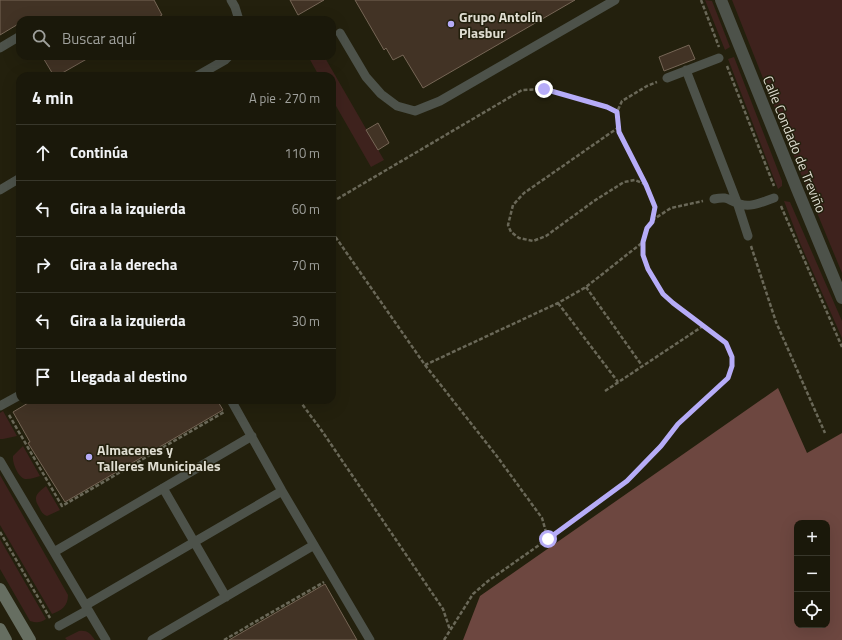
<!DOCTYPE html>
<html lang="es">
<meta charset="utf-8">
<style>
body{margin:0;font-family:"Titillium Web",sans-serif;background:#272518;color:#f1f3f6}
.controls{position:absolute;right:12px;bottom:12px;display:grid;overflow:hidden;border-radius:8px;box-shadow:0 4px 16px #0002}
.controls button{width:36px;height:36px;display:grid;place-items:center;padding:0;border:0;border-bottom:1px solid #38372b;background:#1a180a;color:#f1f3f6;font:20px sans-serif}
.stop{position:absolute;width:12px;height:12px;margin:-9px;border:3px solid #b6acf8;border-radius:50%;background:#fff}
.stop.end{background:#b6acf8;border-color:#fff;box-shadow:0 1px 4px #0008}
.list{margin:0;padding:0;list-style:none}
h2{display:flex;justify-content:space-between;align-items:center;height:52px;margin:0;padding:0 16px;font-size:17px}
h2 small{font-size:13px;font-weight:400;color:#9fa09c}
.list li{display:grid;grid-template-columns:26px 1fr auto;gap:12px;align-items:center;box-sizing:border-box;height:56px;padding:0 16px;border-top:1px solid #38372b}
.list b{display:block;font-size:15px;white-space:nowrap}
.list em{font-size:13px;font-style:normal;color:#9fa09c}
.icon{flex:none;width:22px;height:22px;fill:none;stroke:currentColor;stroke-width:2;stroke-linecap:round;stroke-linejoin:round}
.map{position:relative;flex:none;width:842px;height:640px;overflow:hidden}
.search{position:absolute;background:#1a180a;box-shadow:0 4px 16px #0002;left:16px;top:16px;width:320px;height:44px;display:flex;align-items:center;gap:10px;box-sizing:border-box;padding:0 14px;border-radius:12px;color:#9fa09c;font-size:15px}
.panel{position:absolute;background:#1a180a;box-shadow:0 4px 16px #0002;left:16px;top:72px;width:320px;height:332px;border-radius:12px}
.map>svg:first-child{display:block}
.green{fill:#3e221d}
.forest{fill:#6d4740;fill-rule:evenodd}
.building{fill:#423325;stroke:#766656}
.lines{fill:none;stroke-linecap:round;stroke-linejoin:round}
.path{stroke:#6a6858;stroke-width:2.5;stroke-dasharray:4 2;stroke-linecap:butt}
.lane{stroke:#4d524a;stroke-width:9}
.street{stroke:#4d524a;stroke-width:12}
.secondary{stroke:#666e61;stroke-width:12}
.route{stroke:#b6acf8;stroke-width:5}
.poi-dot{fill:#b6acf8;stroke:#23200d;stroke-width:1.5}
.labels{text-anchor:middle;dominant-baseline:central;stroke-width:3;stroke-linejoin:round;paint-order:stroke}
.poi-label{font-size:14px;font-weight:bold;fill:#dfddd1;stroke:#23200d;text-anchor:start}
.street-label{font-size:14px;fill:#dfddd1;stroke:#23200d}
</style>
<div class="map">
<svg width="842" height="640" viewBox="0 0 842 640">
<rect width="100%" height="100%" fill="#23200d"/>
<path class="green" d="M705 0 712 1 730 47 725 50Z
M732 0H842V273L801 174Z
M308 56H324L384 160 371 167 332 99V76H319Z
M734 57 782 181V186L778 189 728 59Z
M784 201 790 202 842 321V338L800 243Z
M3 411 17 436 3 439H0V413Z
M23 446 40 476C36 477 31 479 27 479 19 480 12 463 13 456Z
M0 475 68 595C68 606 62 610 52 614L0 525Z
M46 486 60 510 47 516C42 514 41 511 39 507 32 496 38 493 46 486Z
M0 539 46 619C40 623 37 623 30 621L0 569Z
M79 631C87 630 90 633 95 640H67L65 638Z"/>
<path class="forest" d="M778 388 807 453 842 433V640H463L480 596ZM797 523H827V625H797Z"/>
<path class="building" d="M0 0H154L162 15 154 20H20V23L0 35Z
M290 0H324L298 15Z
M355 0H575L423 88 403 55 393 60 386 48 384 50Z
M689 45 695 59 664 71 659 57Z
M42 56H92L57 76H54Z
M378 123 389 143 378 150 366 130Z
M33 400H217L223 410 65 502 28 443 30 442 13 412Z
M325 584 357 640H229Z"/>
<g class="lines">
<path class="path" d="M701 0 719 47
M727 66 774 186
M619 127 524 193 513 205 508 225 511 232 519 238 533 241 546 236 594 201 624 182 635 180 647 185
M332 202 522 90 544 89 607 107 617 112
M781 206 842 347
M652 221 655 207 647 185 619 132 617 112 622 101 647 86 657 82
M332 232 425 365 558 303 586 287 643 242
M751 246 776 322 825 433
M586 287 643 367
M558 303 618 382
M425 365 496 455 542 518 548 539
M605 391 703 326
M299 400 322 431 443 609 450 630
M9 415 62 506 224 412
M0 532 50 618
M224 640 324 582
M444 640 473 594 488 581 569 524 627 481 661 446 678 423 728 378 733 366 732 357 726 343 673 303 663 294 647 269 643 255V242L647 228 654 219 671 208 703 201"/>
<path class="lane" d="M231 0 235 7 239 20
M340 33 366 77 381 94 397 106 415 111 440 101 615 0
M0 48 20 36
M686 70 737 202 748 236
M197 76 225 60 229 56
M667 78 719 58
M0 190 20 178
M714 199C729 196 727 200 740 204 751 208 764 201 774 198
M231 400 282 491 370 640
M0 406 20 395
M0 461 106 640
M163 488 226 597
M54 552 252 436
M86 605 282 491
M59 626 88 610
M152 640 314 545"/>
<path class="street" d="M721 0 797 189 842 298"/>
<path class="secondary" d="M0 589 30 640
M0 629 6 640"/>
</g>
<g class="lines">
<path class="route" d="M544 89 607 107 617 112 619 132 646 185 655 207 652 222 647 228 643 242V255L648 269 663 294 673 303 726 343 732 357V366L728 378 678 424 661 446 627 481 548 539"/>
</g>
<g class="poi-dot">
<circle cx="451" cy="24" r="4"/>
<circle cx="89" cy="457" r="4"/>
</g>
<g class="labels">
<g class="poi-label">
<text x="459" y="16">Grupo Antolín<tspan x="459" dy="16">Plasbur</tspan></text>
<text x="97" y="449">Almacenes y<tspan x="97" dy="16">Talleres Municipales</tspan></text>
</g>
<g class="street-label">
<text transform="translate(795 144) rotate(68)">Calle Condado de Treviño</text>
</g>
</g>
</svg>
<div class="controls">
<button>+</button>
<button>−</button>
<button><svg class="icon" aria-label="locate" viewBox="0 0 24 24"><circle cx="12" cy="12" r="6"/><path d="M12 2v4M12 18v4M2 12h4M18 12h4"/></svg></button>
</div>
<div class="stop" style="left:548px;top:539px"></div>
<div class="stop end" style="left:544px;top:89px"></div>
<div class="search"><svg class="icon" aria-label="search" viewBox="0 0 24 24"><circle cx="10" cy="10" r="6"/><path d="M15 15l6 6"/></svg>Buscar aquí</div>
<section class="panel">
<h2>4 min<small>A pie · 270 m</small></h2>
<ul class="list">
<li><svg class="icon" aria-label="ahead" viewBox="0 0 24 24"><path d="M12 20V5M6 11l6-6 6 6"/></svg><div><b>Continúa</b></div><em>110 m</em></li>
<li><svg class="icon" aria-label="left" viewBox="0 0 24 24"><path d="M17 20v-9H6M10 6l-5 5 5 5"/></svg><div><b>Gira a la izquierda</b></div><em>60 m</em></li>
<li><svg class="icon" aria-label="right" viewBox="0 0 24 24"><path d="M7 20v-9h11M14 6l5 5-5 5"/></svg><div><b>Gira a la derecha</b></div><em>70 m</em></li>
<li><svg class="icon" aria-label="left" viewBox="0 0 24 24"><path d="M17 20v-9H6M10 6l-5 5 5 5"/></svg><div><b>Gira a la izquierda</b></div><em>30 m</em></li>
<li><svg class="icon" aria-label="arrive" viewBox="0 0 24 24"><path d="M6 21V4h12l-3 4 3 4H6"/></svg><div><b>Llegada al destino</b></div></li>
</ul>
</section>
</div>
